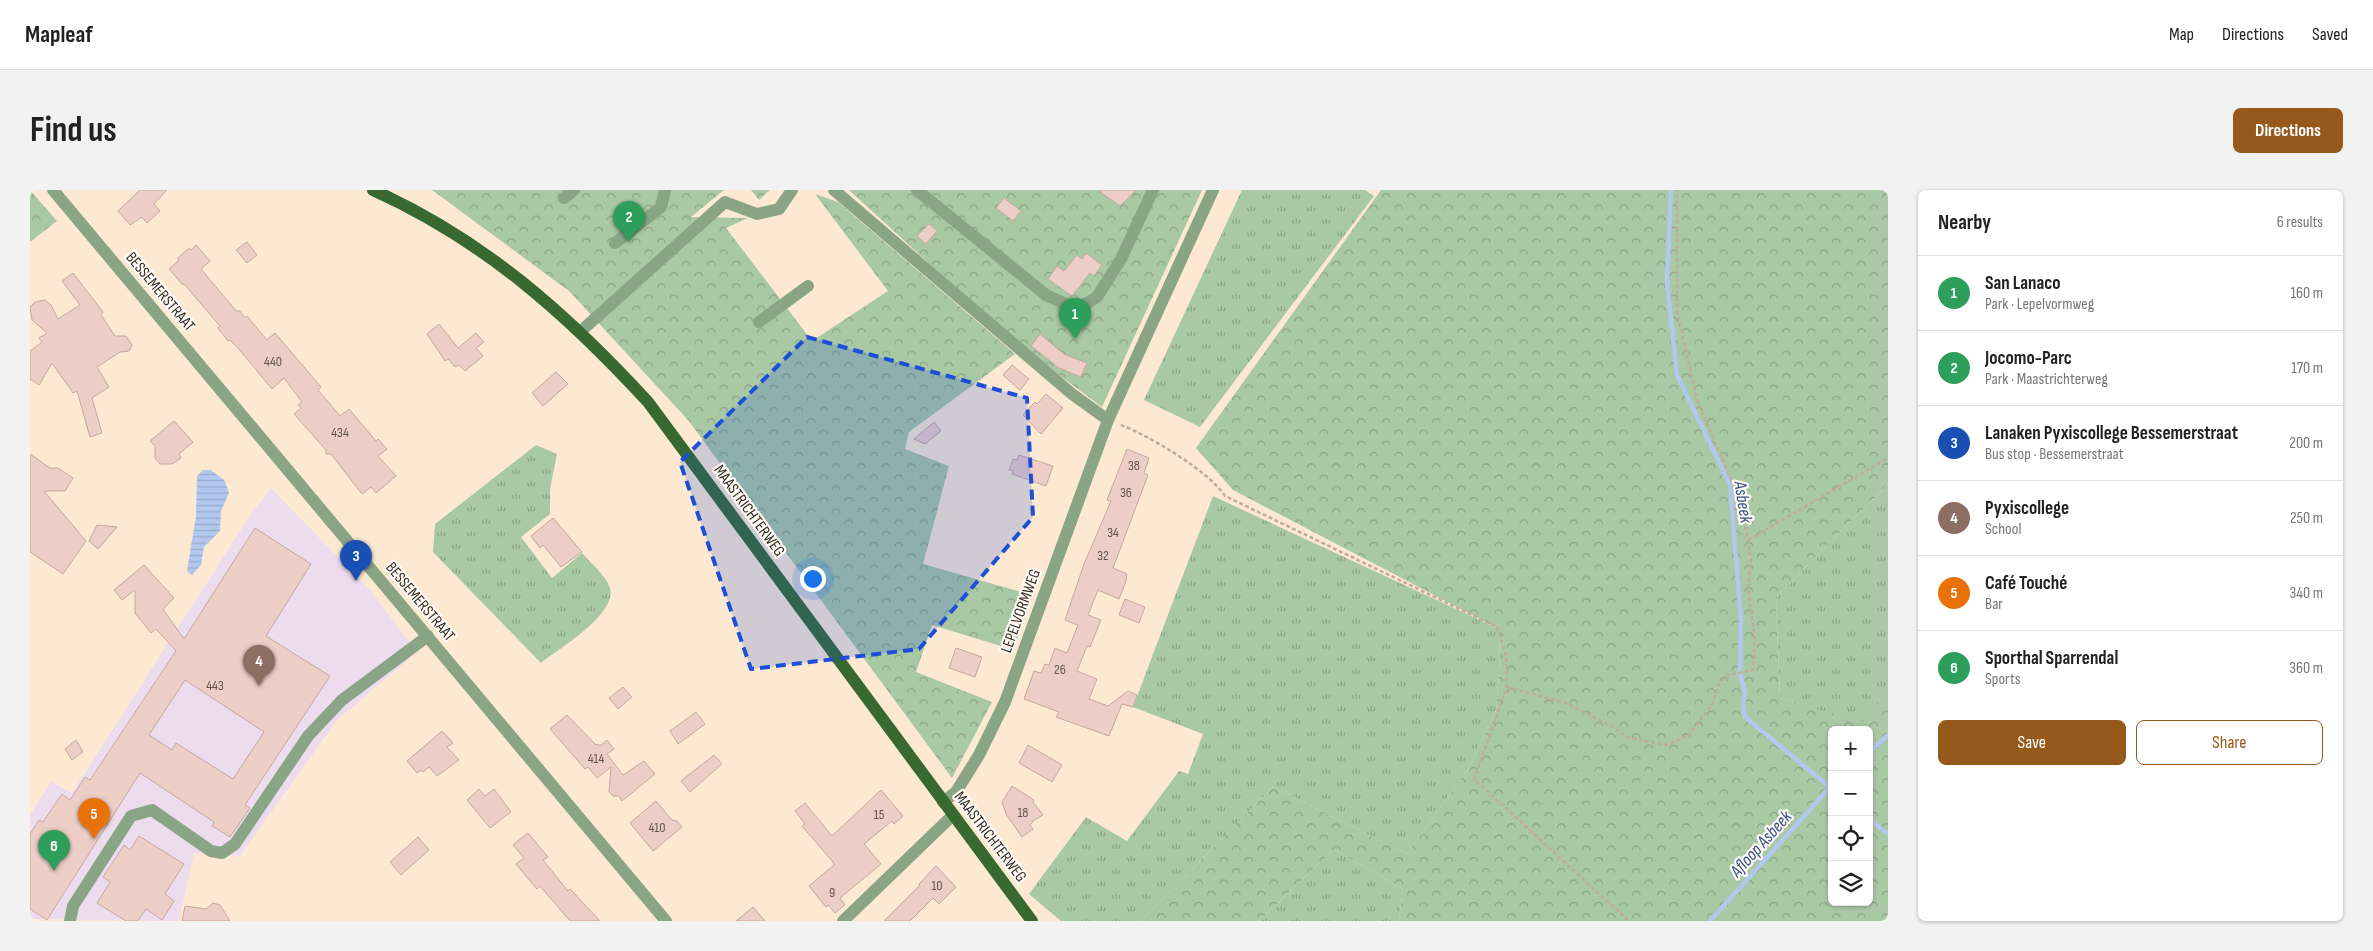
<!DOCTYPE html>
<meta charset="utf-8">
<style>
body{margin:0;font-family:"Sofia Sans Condensed",sans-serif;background:#f2f2f2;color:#222}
.controls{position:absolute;right:15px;bottom:15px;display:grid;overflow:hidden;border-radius:8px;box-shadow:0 1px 4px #0004}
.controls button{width:45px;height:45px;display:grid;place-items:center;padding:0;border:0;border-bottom:1px solid #e0e0e0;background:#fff;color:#222;font:25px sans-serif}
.you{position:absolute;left:782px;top:388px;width:18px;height:18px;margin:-12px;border:4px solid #fff;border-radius:50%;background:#1a73e8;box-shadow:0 0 0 8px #1a73e833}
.badge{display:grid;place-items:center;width:32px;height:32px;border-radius:50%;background:#95591b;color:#fff;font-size:16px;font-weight:700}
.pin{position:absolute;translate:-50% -41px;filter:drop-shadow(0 1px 2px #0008)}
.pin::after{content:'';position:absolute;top:26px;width:18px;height:15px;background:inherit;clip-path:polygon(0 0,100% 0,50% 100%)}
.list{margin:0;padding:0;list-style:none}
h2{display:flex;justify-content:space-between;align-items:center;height:65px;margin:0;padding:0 20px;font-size:21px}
h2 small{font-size:16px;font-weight:400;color:#767676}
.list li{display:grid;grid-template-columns:32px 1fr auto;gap:15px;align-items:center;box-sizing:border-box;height:75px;padding:0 20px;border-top:1px solid #e0e0e0}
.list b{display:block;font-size:19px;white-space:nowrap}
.list p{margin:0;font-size:16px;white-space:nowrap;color:#767676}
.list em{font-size:16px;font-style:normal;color:#767676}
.actions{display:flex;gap:10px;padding:15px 20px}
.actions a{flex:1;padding:11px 0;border:1px solid #95591b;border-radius:8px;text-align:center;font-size:18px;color:#95591b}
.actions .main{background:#95591b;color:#fff}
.icon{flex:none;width:28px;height:28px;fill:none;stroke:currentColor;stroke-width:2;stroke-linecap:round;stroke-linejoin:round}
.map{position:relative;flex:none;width:1858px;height:731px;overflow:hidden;border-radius:8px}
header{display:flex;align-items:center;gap:30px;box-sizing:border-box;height:70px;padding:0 25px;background:#fff;border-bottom:1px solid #e0e0e0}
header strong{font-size:24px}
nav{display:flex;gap:28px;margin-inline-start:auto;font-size:18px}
.intro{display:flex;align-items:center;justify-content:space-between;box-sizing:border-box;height:120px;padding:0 30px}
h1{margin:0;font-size:35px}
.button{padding:12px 22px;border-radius:8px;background:#95591b;color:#fff;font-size:18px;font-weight:700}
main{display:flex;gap:30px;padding:0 30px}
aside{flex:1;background:#fff;border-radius:8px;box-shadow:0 1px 4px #0004}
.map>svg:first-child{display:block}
.education{fill:#eddcee}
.grass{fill:url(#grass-tufts)}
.forest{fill:url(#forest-crowns);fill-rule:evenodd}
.water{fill:url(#water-rules)}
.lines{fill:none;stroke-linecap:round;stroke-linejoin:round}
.stream{stroke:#b2c8ef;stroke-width:4.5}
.building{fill:#edcec6;stroke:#c6a7a0;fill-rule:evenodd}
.path{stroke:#bdad9b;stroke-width:2.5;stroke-dasharray:4 2.5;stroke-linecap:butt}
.minor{stroke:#8aa586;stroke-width:12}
.major{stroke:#376931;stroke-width:12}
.marked{fill:#1d4ed8;fill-opacity:0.2;stroke:#1d4ed8;stroke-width:4;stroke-dasharray:10 6;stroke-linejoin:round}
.labels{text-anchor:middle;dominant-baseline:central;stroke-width:4.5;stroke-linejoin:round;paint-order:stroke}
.number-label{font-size:14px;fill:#63554c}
.street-label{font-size:16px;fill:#352d24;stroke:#fdf9f4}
.water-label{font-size:18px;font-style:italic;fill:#375285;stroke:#fdf9f4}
</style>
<header>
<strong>Mapleaf</strong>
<nav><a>Map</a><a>Directions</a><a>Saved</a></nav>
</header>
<div class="intro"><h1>Find us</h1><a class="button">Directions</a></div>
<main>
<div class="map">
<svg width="1858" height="731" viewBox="0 0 1858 731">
<defs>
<pattern id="grass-tufts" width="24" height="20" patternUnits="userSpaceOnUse" patternTransform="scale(1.25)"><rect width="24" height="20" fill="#a9c8a4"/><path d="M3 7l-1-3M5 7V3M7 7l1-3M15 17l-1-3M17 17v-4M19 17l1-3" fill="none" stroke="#8aa385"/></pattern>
<pattern id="forest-crowns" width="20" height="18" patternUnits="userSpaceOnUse" patternTransform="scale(1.25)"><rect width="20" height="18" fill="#a9c8a4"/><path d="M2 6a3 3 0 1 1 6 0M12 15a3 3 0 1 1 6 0" fill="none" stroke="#8aa385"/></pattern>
<pattern id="water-rules" width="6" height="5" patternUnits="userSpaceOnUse" patternTransform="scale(1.25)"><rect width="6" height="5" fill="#b2c8ef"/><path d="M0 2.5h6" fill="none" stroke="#9aaccd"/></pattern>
</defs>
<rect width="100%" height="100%" fill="#fde9d2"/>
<path class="education" d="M241 298 340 400 387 462 307 530 210 666 164 663 149 731 0 729V625L21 592 42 603 223 321Z"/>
<path class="grass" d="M1212 0H1335L1344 6 1170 237 1114 210Z
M506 255 527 264 520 299V324L491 347 522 388 552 363C560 373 575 384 579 396 591 422 530 458 511 473L403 362 405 334Z
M1858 294V499L1832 533 1750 508 1746 407Z
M1183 306 1469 439 1470 468 1466 520 1439 578 1377 664 1243 597 1111 731H1031L999 704 1056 627 1097 651 1149 581 1158 584 1173 544 1103 517Z
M1304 659 1373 699 1369 731H1229Z"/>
<path class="forest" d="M0 0 27 31 0 52Z
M402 0H694L661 27 718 28 696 38 782 151 858 101 785 4 808 12 985 164 879 242 875 259 919 276 893 374 1002 405 984 460 902 435 886 482 962 512 922 588 658 230 539 101Z
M721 0H740L729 10Z
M819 0H1172L1072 217C982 152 901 75 819 0Z
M1351 0H1858V294L1746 407 1750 508 1832 532 1858 499V731H1369L1373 699 1304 659 1229 731H1111L1243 597 1377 664 1439 578 1466 520 1470 468 1469 439 1203 300 1166 258ZM1802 540H1839V712H1802Z"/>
<path class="water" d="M173 280H181L195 291 199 303 191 321 190 341 174 357 171 375 162 385 157 381 166 326 167 286Z"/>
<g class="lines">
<path class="stream" d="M1641 0 1637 91 1647 185 1700 295 1711 430 1710 483 1715 503 1713 515 1715 527 1802 599
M1839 562 1858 545
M1839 629 1858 644
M1680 731 1801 596"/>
</g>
<path class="building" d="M110 0H137L124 14 130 21 117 33 112 27 100 35 88 21Z
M1068 0H1106L1090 16Z
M974 8 991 21 983 31 966 18Z
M899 34 907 41 896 54 887 46Z
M217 52 227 65 217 73 206 60Z
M166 55 180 71 171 79 207 122 209 120 215 128 217 126 237 150 245 143 291 197 288 200 310 226 319 219 346 251 348 249 357 259 348 266 366 286 346 303 341 297 332 304 301 264H296V260L264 224 271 218 268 215 272 212 254 188 242 199 208 158 200 150 198 151 188 138 190 136 154 94 153 95 139 79 149 70 148 68 159 58 161 60Z
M1056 63 1072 75 1064 86 1060 83 1042 106 1018 89 1027 76 1034 81 1047 65 1052 69Z
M43 83 73 122 71 125 85 146H96L102 155 99 161 90 162 67 177 79 197 62 208 72 243 60 247 47 201 43 203 22 173 9 195 0 189V161L12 152 9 148 17 143 2 130 0 117 5 112 15 110 21 115 28 129 50 115 32 91Z
M409 134 428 158 446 143 454 152 446 158 453 166 435 181 429 175 425 177 418 169 415 171 397 144Z
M1010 144 1034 164 1057 173 1051 187 1029 178 1001 156Z
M982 175 999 189 990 200 973 185Z
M526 182 538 194 513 216 502 203Z
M1016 204 1033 218 1011 244 993 225 1005 212 1007 214Z
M144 231 163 252 149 264 151 268 142 274H130L125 268V256L120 251Z
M904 232 911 241 895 254 884 249Z
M1097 259 1119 268 1114 283 1118 285 1083 378 1097 384 1096 391 1089 409 1068 400 1058 425 1071 430 1060 457 1057 456 1047 481 1067 489 1059 509 1078 516 1098 501 1107 505 1103 517 1092 514 1079 546 1026 527 1029 522 994 509 1004 481 1011 483 1015 474 1019 475 1025 458 1037 463 1048 435 1035 430 1054 374 1081 311 1077 310Z
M0 264 20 278H28L43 288 35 301H14L56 351 33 384 0 362Z
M989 265 1023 276 1016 296 982 284 983 281 979 280 983 269 987 270Z
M523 328 552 362 531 377 513 355 510 358 501 346Z
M67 335 87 337 68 359 59 351Z
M225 338 281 374 236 446 300 486 215 615 220 618 200 647 182 636 184 632 110 583 17 730 0 719V644L9 630 13 632 32 604 40 610 55 587 60 590 146 461 126 439 121 443 105 423V400L92 410 84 400 114 375 144 408 133 419 154 449ZM155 490 234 542 203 589 146 553 142 560 119 545Z
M1095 409 1115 417 1109 433 1089 425Z
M926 458 952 467 945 487 919 478Z
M593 497 602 507 588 519 579 508Z
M666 522 675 534 648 554 640 541Z
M537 525 566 555 568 554 570 556 577 550 584 559 577 564 593 585 614 571 625 584 592 611 589 606H583L579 602 581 577 567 588 558 577 555 579 520 539Z
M412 541 423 553 417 557 429 570 407 586 399 577 393 582 391 580 387 583 377 571Z
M46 550 53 562 42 570 35 559Z
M998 555 1032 575 1022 592 989 573Z
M684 565 692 574 660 602 651 591Z
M982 596 1004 610 1003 612 1013 625 1004 630 1000 635 1003 639 992 647 976 624 972 612Z
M449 599 455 606 464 599 481 622 460 638 437 610Z
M851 600 873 626 864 634 862 631 834 654 851 674 810 708 815 715 805 723 798 715 796 717 779 696 804 675 803 672 772 636 775 634 765 621 775 613 802 646Z
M626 611 642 630 647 631 652 637 623 661 600 633Z
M498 643 518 667 513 670 538 701 540 699 570 731H540L510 696 507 699 486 674 494 668 483 655Z
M109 646 154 674 135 704 144 711 132 730 116 719 108 731H96L67 713 80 692 73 687 94 655 100 660Z
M388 647 399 660 371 685 360 672Z
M906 676 926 697 909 714 903 708 880 731H854L890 695 889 694Z
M183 713 190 715 200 731H152L155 716 176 719Z
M723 717 735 731H706Z"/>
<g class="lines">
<path class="path" d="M1091 235C1118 245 1180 282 1195 306L1467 437 1476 465 1477 497 1444 589 1599 731
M1718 350 1858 268
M1477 497 1536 513 1583 537 1596 547 1636 555 1658 546 1682 515 1689 494 1698 485 1723 480 1725 450 1718 397 1721 369 1711 313 1667 210 1647 121V0"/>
<path class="minor" d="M23 0 636 731
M804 0 1042 204 1078 230
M887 0 1016 105 1047 119 1067 107 1091 69 1123 0
M534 8 544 0
M585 53 631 17 635 0
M729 132 778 96
M551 141 695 12 727 24 749 19 762 0
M913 612 926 602 949 565 975 512 1078 230 1183 0
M40 731 43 716 101 626 122 620 181 661 192 663 205 654 278 546 312 510 398 446
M813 731 923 625"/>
<path class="major" d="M343 0C454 50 537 124 618 212L1002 731"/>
</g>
<path class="marked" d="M777 147 997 208 1003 327 889 459 721 479 650 272Z"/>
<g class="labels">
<g class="number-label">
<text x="243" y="171">440</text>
<text x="310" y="242">434</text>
<text x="1104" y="275">38</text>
<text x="1096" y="302">36</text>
<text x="1083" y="342">34</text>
<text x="1073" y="365">32</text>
<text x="1030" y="479">26</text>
<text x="185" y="495">443</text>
<text x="566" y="568">414</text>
<text x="993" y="622">18</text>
<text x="849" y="624">15</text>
<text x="627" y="637">410</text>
<text x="907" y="695">10</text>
<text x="802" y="702">9</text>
</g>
<g class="street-label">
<text transform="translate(130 102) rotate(50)">BESSEMERSTRAAT</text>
<text transform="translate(719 321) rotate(54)">MAASTRICHTERWEG</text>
<text transform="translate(390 412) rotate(50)">BESSEMERSTRAAT</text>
<text transform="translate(991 421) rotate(-70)">LEPELVORMWEG</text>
<text transform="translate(960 647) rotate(53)">MAASTRICHTERWEG</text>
</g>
<g class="water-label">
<text transform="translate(1713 312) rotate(81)">Asbeek</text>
<text transform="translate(1731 654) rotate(-48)">Afloop Asbeek</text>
</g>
</g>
</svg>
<div class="controls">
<button>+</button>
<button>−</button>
<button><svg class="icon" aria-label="locate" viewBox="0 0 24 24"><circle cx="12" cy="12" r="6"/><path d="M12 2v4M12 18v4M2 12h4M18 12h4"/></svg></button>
<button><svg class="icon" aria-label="layers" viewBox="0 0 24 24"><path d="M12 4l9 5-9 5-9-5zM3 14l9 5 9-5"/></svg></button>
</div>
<div class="you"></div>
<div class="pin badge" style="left:1045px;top:149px;background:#2e9e5b">1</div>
<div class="pin badge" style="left:599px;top:52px;background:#2e9e5b">2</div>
<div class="pin badge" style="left:326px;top:391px;background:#1a4fb4">3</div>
<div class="pin badge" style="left:229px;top:496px;background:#8d6e63">4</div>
<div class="pin badge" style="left:64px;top:649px;background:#e8710a">5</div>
<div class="pin badge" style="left:24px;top:681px;background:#2e9e5b">6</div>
</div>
<aside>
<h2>Nearby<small>6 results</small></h2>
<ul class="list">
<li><span class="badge" style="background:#2e9e5b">1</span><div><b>San Lanaco</b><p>Park · Lepelvormweg</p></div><em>160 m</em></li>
<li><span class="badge" style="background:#2e9e5b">2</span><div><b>Jocomo-Parc</b><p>Park · Maastrichterweg</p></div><em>170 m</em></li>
<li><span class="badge" style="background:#1a4fb4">3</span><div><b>Lanaken Pyxiscollege Bessemerstraat</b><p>Bus stop · Bessemerstraat</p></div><em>200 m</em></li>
<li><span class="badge" style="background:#8d6e63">4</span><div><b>Pyxiscollege</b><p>School</p></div><em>250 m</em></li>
<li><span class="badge" style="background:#e8710a">5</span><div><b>Café Touché</b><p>Bar</p></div><em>340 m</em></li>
<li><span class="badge" style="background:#2e9e5b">6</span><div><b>Sporthal Sparrendal</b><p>Sports</p></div><em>360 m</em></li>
</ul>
<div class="actions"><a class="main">Save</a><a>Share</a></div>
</aside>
</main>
